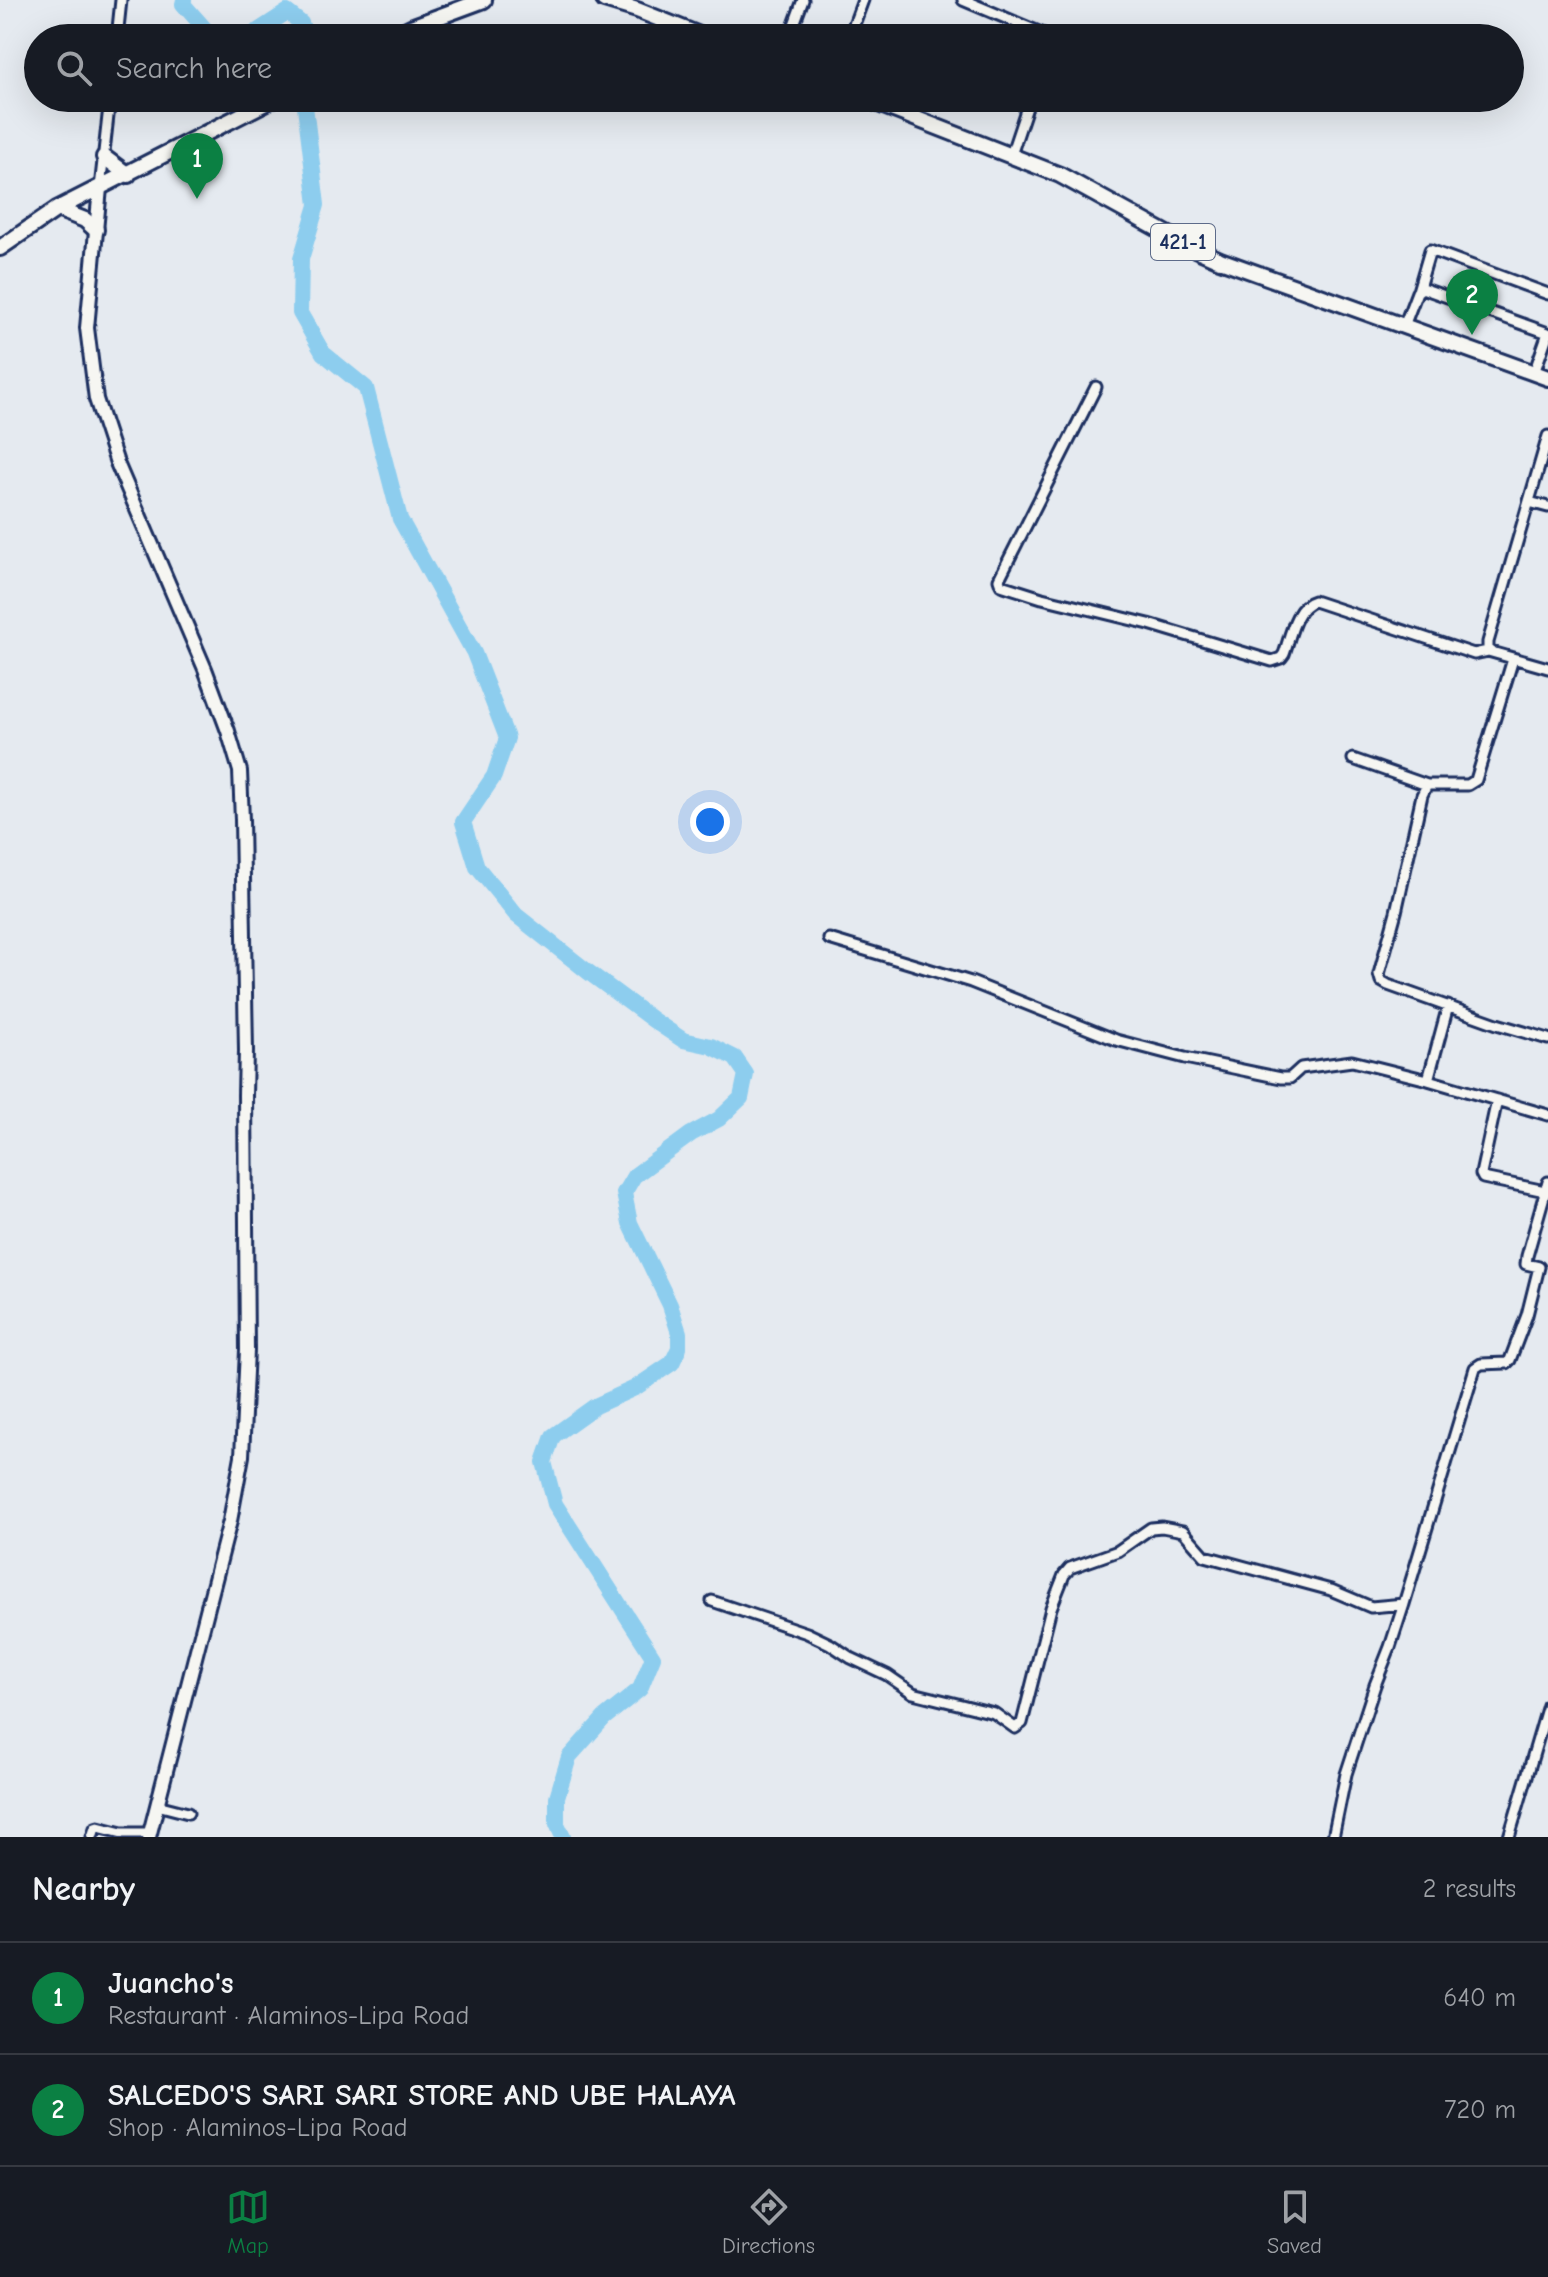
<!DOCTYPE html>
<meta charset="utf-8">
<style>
body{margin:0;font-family:"Comic Neue",sans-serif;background:#242831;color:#f1f3f6}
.you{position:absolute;left:710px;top:822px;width:28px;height:28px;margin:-20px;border:6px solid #fff;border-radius:50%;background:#1a73e8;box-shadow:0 0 0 12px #1a73e833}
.badge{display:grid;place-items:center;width:52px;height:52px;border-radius:50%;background:#0b8043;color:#fff;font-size:26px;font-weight:700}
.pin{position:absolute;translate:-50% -66px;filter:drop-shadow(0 2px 4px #0008)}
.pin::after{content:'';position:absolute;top:42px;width:28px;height:24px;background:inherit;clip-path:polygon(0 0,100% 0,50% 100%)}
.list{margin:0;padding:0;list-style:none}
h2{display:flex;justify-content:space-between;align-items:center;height:104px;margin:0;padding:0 32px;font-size:34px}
h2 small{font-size:26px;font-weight:400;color:#9ea1a6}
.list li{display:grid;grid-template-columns:52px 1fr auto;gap:24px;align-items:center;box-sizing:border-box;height:112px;padding:0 32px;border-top:2px solid #363941}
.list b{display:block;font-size:30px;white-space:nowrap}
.list p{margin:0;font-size:26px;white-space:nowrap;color:#9ea1a6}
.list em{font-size:26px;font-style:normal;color:#9ea1a6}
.icon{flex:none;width:44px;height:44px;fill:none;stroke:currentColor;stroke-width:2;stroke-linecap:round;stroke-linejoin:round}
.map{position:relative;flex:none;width:1548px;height:1837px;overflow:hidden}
.search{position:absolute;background:#171b24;box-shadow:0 8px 32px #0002;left:24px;right:24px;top:24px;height:88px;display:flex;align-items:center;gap:20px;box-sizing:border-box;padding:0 28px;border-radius:44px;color:#9ea1a6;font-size:30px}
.sheet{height:328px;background:#171b24}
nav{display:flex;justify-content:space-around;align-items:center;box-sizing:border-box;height:112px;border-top:2px solid #363941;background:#171b24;font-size:22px;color:#9ea1a6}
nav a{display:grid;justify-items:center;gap:4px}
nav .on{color:#0b8043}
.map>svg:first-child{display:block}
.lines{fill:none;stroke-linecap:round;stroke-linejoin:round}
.river{stroke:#8dcdee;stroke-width:16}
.street-casing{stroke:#1b2f5e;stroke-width:15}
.secondary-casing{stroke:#1b2f5e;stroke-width:18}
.primary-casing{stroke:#1b2f5e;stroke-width:20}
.street{stroke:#f6f6f2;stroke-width:9}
.secondary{stroke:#f6f6f2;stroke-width:12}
.primary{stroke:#f6f6f2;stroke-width:14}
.labels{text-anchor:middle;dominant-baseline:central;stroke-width:6;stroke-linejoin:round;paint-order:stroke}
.shield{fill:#f6f6f2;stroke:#5d6b8a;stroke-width:2}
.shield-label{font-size:22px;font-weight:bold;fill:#1b2f5e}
</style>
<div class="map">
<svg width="1548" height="1837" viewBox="0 0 1548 1837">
<rect width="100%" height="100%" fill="#e5eaf0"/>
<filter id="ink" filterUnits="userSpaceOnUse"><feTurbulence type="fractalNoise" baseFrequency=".0125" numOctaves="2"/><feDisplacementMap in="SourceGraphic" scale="16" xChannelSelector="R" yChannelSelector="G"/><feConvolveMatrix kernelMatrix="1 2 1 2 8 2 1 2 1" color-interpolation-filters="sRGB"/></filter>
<g filter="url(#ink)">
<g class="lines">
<path class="river" d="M184 0 183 4 213 38
M247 38 287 12 301 23 307 38
M304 98 317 205 301 259 300 313 323 353 366 388 400 519 474 653 507 738 494 776 463 822 477 867 516 915 587 971 653 1020 683 1040 711 1046 735 1058 746 1074 741 1098 719 1119 691 1134 634 1176 624 1193 630 1223 670 1305 679 1333V1348L672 1363 635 1388 595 1406 553 1436 544 1462 555 1504 653 1657 640 1689 604 1718 569 1757 557 1797V1824L563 1837"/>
<g class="street-casing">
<path id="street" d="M963 0 1046 35 1049 38
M117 38 121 0
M789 38 803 0
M849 38 863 0
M1011 155 1030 98
M100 188 110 98
M1418 291 1430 250 1548 294
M1404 326 1417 292 1422 288 1548 333
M1534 373 1548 333
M1096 387 999 579 1001 585 1042 598 1149 624 1272 661 1281 658 1284 654C1290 638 1295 606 1314 601L1474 654 1488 651
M1548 436 1488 642V651L1548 668
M1529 502 1548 507
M1513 659 1476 780 1468 785H1427L1422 795 1396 912 1379 974 1381 981 1388 985 1497 1024 1548 1039
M1353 759 1427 785
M829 939 971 982 1116 1040 1185 1058 1281 1078H1290L1301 1068 1352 1061 1428 1080 1548 1115
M1428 1080 1448 1006
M1497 1100 1481 1174 1483 1178 1545 1191
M712 1601 807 1633 830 1644 851 1658 887 1675 913 1693 994 1713 1015 1728 1022 1723 1051 1608 1064 1575 1070 1568 1118 1551 1151 1528 1162 1527 1183 1531 1205 1556 1331 1590 1371 1607 1404 1604
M157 1805 188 1813
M92 1837 95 1828 98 1827 122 1833H150
M1333 1837 1346 1774 1375 1685 1390 1647 1404 1604 1475 1368 1481 1364 1507 1363 1510 1360 1527 1315 1539 1267 1526 1264 1527 1256 1548 1182
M1509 1837 1548 1705"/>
</g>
<g class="secondary-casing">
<path id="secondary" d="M100 188 87 328 96 399 117 463 205 669 228 731 240 771 242 820 246 1051 245 1095 247 1350 242 1456 230 1521 149 1837"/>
</g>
<g class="primary-casing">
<path id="primary" d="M604 0 637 10 707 38
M389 38 411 27 484 0
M863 98 1060 175 1193 248 1220 260 1548 378
M104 157 128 175
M57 209 85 220 96 230
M0 248 57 209 275 98"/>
</g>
<use href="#street" class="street"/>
<use href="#secondary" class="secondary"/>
<use href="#primary" class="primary"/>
</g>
</g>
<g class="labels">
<rect class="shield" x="1151" y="224" width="64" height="36" rx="6"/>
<g class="shield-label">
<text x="1183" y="242">421-1</text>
</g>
</g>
</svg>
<div class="you"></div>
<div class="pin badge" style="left:197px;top:199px">1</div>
<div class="pin badge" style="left:1472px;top:335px">2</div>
<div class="search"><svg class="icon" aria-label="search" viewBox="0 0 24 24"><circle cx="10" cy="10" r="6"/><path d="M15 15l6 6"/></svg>Search here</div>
</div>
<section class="sheet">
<h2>Nearby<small>2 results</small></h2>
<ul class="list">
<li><span class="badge">1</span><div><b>Juancho's</b><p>Restaurant · Alaminos-Lipa Road</p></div><em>640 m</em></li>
<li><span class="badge">2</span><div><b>SALCEDO'S SARI SARI STORE AND UBE HALAYA</b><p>Shop · Alaminos-Lipa Road</p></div><em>720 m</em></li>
</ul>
</section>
<nav>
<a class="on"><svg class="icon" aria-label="map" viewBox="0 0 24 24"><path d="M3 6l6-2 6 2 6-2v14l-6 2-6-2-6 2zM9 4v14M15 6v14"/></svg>Map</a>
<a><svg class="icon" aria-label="directions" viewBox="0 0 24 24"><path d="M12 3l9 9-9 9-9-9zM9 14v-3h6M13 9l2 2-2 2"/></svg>Directions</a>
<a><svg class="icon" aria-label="saved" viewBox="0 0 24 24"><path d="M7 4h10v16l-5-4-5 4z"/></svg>Saved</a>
</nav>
